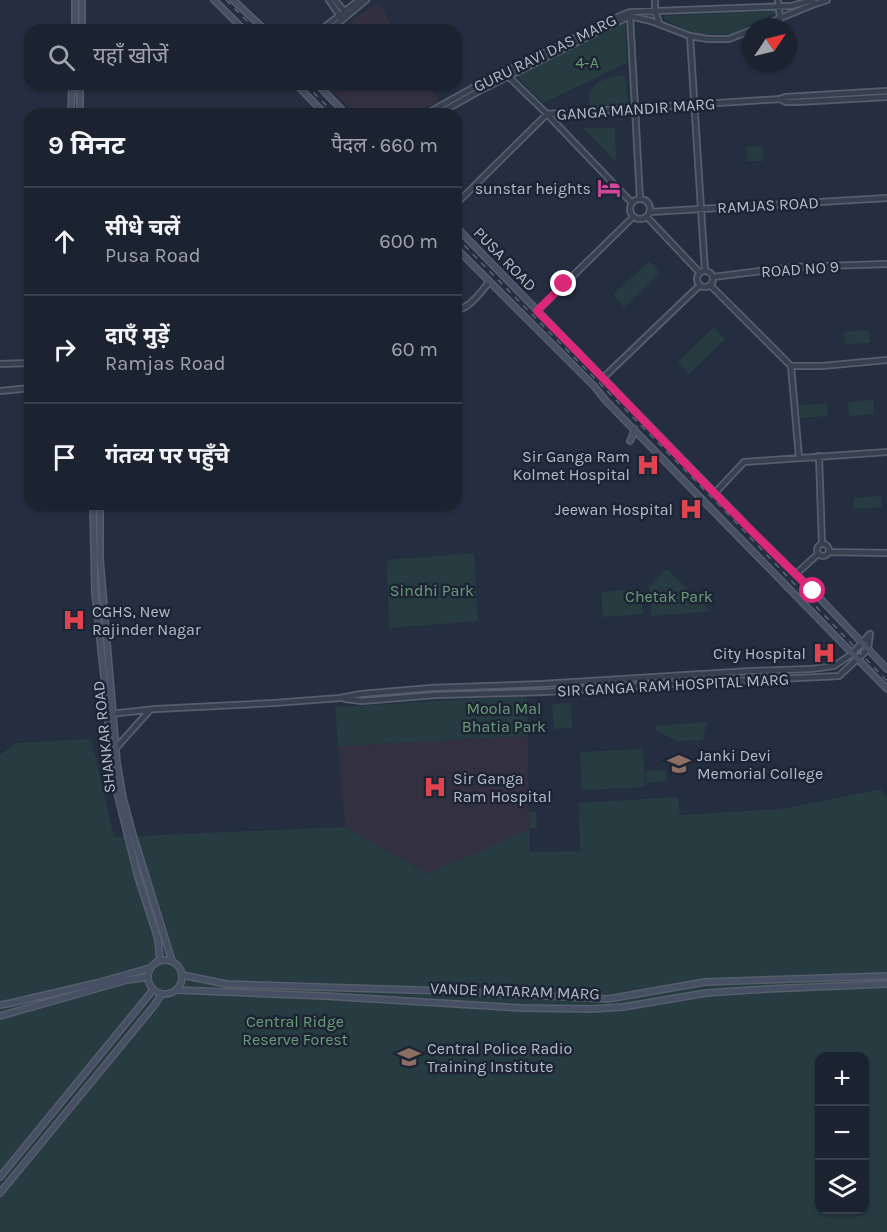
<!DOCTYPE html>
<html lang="hi">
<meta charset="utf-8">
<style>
body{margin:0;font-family:Karla,"Noto Sans Devanagari",sans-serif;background:#282f3c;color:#f1f3f6}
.controls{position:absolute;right:18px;bottom:18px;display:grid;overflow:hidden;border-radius:12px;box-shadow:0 2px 4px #0004}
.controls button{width:54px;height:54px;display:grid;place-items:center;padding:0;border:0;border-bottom:2px solid #393f4c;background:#1b2230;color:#f1f3f6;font:30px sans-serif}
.compass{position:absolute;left:743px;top:18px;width:54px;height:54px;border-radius:50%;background:#1b2230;box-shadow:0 2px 4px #0004;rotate:55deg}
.stop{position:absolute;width:18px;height:18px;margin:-14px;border:4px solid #db2777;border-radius:50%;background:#fff}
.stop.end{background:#db2777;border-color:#fff;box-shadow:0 2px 6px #0008}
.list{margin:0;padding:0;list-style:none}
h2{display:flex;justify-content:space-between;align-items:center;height:78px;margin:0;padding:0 24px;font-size:26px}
h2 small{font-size:20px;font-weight:400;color:#a0a4ab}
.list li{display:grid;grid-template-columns:39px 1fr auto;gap:18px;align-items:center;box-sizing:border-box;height:108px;padding:0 24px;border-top:2px solid #393f4c}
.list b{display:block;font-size:22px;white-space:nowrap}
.list p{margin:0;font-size:20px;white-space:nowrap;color:#a0a4ab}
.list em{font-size:20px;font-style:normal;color:#a0a4ab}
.icon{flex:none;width:33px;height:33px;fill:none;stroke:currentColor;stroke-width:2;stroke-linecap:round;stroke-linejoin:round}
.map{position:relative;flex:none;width:887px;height:1232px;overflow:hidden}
.search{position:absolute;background:#1b2230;box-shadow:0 2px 4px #0004;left:24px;top:24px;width:438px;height:66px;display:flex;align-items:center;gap:15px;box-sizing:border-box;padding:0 21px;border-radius:18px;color:#a0a4ab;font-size:22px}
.panel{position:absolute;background:#1b2230;box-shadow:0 2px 4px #0004;left:24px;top:108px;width:438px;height:402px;border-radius:18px}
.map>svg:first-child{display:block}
.medical{fill:#333040}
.green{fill:#263c41;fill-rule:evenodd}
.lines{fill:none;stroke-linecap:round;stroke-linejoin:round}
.tertiary-casing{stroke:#565e6d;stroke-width:8}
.secondary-casing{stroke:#565e6d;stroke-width:8}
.tertiary{stroke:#38404f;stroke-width:4.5}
.secondary{stroke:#464f63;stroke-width:5}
.rail{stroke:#5a6477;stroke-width:1.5;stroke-dasharray:6 6;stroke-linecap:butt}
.route{stroke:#db2777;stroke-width:8}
.labels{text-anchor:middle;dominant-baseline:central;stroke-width:5;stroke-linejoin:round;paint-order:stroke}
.street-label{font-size:16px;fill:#b4bbca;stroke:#1d2535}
.park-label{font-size:16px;fill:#6a9c78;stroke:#1d2535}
.poi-label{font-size:16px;fill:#b4bbca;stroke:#1d2535;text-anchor:end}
</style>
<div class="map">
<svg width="887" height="1232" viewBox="0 0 887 1232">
<rect width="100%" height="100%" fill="#242e40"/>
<path class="medical" d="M379 3 395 30H340L357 17Z
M326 84H428L439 101 416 114H355Z
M528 736 529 829 428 874 345 827 338 746Z"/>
<path class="green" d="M775 11 776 13 732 34H693L664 19V16Z
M625 23 627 63 543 103 517 76Z
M625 75 629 108 590 109C590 104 589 97 590 93 595 79 613 77 625 75Z
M583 128H615L616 162Z
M762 146 764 161H747V147Z
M649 261 660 273 624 307 613 295Z
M714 327 725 339 689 374 678 362Z
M869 330 870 343 845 344 844 332Z
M873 400 874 414 849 416 848 402Z
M827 404 828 416 800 418 799 405Z
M881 496 882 507 854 509V498Z
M474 553 478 621 389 628 387 560Z
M667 569 711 611 652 616 649 587Z
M641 589 643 614 603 617 601 592Z
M527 696 528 736 338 746 335 707Z
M571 703 572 728 554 729 552 704Z
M707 722 703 740 678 741 656 731 655 726Z
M91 739 114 837 345 827 428 874 529 829V812H536L537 828 529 829 530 852 580 851 579 803 678 797 680 815 782 809 881 789 887 797V1232H0V755L16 743ZM820 1056H864V1210H820Z
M643 749 645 787 582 790 580 752Z
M666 770V781L646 783V771Z"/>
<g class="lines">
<g class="tertiary-casing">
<path id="tertiary" d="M329 0 341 18
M335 0 346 13
M655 0V11L659 23
M778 0 780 19
M630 16 640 199
M759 27 812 5 827 0
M321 30 359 0
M330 30 366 0
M690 36 705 271
M508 76 547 114 632 203
M780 99 786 102H797L887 97
M426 114 478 85 622 15 630 12 791 6 813 0
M438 114 481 90 630 16 651 21 690 36 708 39H729L752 30
M630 209a10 10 0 1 1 20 0a10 10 0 1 1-20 0Z
M456 204 547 114 780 99 785 97 887 91
M650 212 887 198
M647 217 700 273
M697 279a8 8 0 1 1 16 0a8 8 0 1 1-16 0Z
M713 277 793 267 887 264
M710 285 791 366 799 458
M456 310C469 309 481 292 489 282
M537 311 633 217
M0 364 30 363
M791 366H822L887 360
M603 378 700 285
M0 391 30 388
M819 456 822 544
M715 493 744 462 887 452
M817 550a6 6 0 1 1 12 0a6 6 0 1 1-12 0Z
M829 552 887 553
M796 574 818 554
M345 699 362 701 436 695 545 692 651 685 839 676 868 649 870 634
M110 714 156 709 274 703 340 698 361 694 431 688 542 684 751 671 811 669 834 666 852 654 870 634
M116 748 150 710"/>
</g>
<g class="secondary-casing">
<path id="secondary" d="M214 0 244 30
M233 0 265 30
M75 30V0
M82 30V0
M296 84 325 114
M317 84 346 114
M71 114 72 84
M80 114V84
M456 227 754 533 813 591 887 669
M456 248 594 386 606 401 887 689
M630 441 632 437 634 429
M93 504 95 592 108 714 110 764 138 877 158 939 160 960
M100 504V559L117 763 123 798 133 835 172 961
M148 977a17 17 0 1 1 34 0a17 17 0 1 1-34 0Z
M182 975 226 984 446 991 608 999 705 982 887 976
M176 990 325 996 522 1008 592 1009 623 1007 706 993 767 989 887 984
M0 1005 11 1003 97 983 150 968
M0 1016 127 980 148 977
M0 1177 153 990
M0 1193 153 1007 162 994"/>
</g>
<use href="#tertiary" class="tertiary"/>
<use href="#secondary" class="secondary"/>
<path class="rail" d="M226 0 256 30
M305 84 335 114
M456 237 723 509 887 681"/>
</g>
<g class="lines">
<path class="route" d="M564 284 537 311C630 404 718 501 813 591"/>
</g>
<defs>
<g id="hotel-bare" transform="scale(1.8)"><path d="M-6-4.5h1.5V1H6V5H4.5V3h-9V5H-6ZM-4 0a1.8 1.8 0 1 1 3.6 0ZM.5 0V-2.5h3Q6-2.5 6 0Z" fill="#d1479c" stroke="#1d2535" stroke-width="2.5" paint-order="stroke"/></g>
<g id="hospital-bare" transform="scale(1.8)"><path d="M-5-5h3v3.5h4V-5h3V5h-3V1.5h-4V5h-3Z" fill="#e0444e" stroke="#1d2535" stroke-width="2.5" paint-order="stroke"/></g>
<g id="university-bare" transform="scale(1.8)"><path d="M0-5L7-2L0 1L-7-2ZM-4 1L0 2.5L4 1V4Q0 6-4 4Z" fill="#8d6e63" stroke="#1d2535" stroke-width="2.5" paint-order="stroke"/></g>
</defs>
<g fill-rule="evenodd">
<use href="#hotel-bare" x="609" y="188"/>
<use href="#hospital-bare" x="648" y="465"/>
<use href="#hospital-bare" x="691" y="509"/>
<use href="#hospital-bare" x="74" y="620"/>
<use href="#hospital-bare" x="824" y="653"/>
<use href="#university-bare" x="679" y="764"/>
<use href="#hospital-bare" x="435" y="787"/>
<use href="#university-bare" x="409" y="1057"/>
</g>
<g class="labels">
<g class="street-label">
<text transform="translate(545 53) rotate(-26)">GURU RAVI DAS MARG</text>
<text transform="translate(636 109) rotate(-4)">GANGA MANDIR MARG</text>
<text transform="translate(768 205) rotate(-3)">RAMJAS ROAD</text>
<text transform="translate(505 259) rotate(46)">PUSA ROAD</text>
<text transform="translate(800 269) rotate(-4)">ROAD NO 9</text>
<text transform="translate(673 685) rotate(-3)">SIR GANGA RAM HOSPITAL MARG</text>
<text transform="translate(104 737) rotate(-96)">SHANKAR ROAD</text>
<text transform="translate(515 991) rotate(2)">VANDE MATARAM MARG</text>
</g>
<g class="park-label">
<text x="587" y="62">4-A</text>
<text x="432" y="590">Sindhi Park</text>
<text x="669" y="596">Chetak Park</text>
<text x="504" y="708">Moola Mal<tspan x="504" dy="18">Bhatia Park</tspan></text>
<text x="295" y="1021">Central Ridge<tspan x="295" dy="18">Reserve Forest</tspan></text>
</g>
<g class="poi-label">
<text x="591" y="188">sunstar heights</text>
<text x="630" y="456">Sir Ganga Ram<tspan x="630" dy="18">Kolmet Hospital</tspan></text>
<text x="673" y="509">Jeewan Hospital</text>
<text x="92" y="611" text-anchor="start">CGHS, New<tspan x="92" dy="18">Rajinder Nagar</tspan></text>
<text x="806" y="653">City Hospital</text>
<text x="697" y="755" text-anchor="start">Janki Devi<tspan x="697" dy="18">Memorial College</tspan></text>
<text x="453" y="778" text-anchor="start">Sir Ganga<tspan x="453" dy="18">Ram Hospital</tspan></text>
<text x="427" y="1048" text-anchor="start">Central Police Radio<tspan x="427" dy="18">Training Institute</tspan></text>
</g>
</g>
</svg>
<div class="controls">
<button>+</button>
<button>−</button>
<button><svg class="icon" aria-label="layers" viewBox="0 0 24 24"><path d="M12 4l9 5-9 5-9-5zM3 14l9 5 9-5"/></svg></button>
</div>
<svg class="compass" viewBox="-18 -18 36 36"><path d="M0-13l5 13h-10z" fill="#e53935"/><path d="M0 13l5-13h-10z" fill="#a0a4ab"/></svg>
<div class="stop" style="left:813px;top:591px"></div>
<div class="stop end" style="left:564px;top:284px"></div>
<div class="search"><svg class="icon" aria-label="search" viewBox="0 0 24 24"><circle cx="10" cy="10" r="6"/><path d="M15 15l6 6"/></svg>यहाँ खोजें</div>
<section class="panel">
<h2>9 मिनट<small>पैदल · 660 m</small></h2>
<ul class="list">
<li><svg class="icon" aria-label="ahead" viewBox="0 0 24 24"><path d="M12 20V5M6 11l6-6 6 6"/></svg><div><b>सीधे चलें</b><p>Pusa Road</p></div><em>600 m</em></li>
<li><svg class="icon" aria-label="right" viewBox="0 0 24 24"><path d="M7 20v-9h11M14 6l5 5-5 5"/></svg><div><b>दाएँ मुड़ें</b><p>Ramjas Road</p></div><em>60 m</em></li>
<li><svg class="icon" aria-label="arrive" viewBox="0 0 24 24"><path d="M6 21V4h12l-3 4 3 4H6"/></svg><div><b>गंतव्य पर पहुँचे</b></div></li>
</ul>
</section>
</div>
